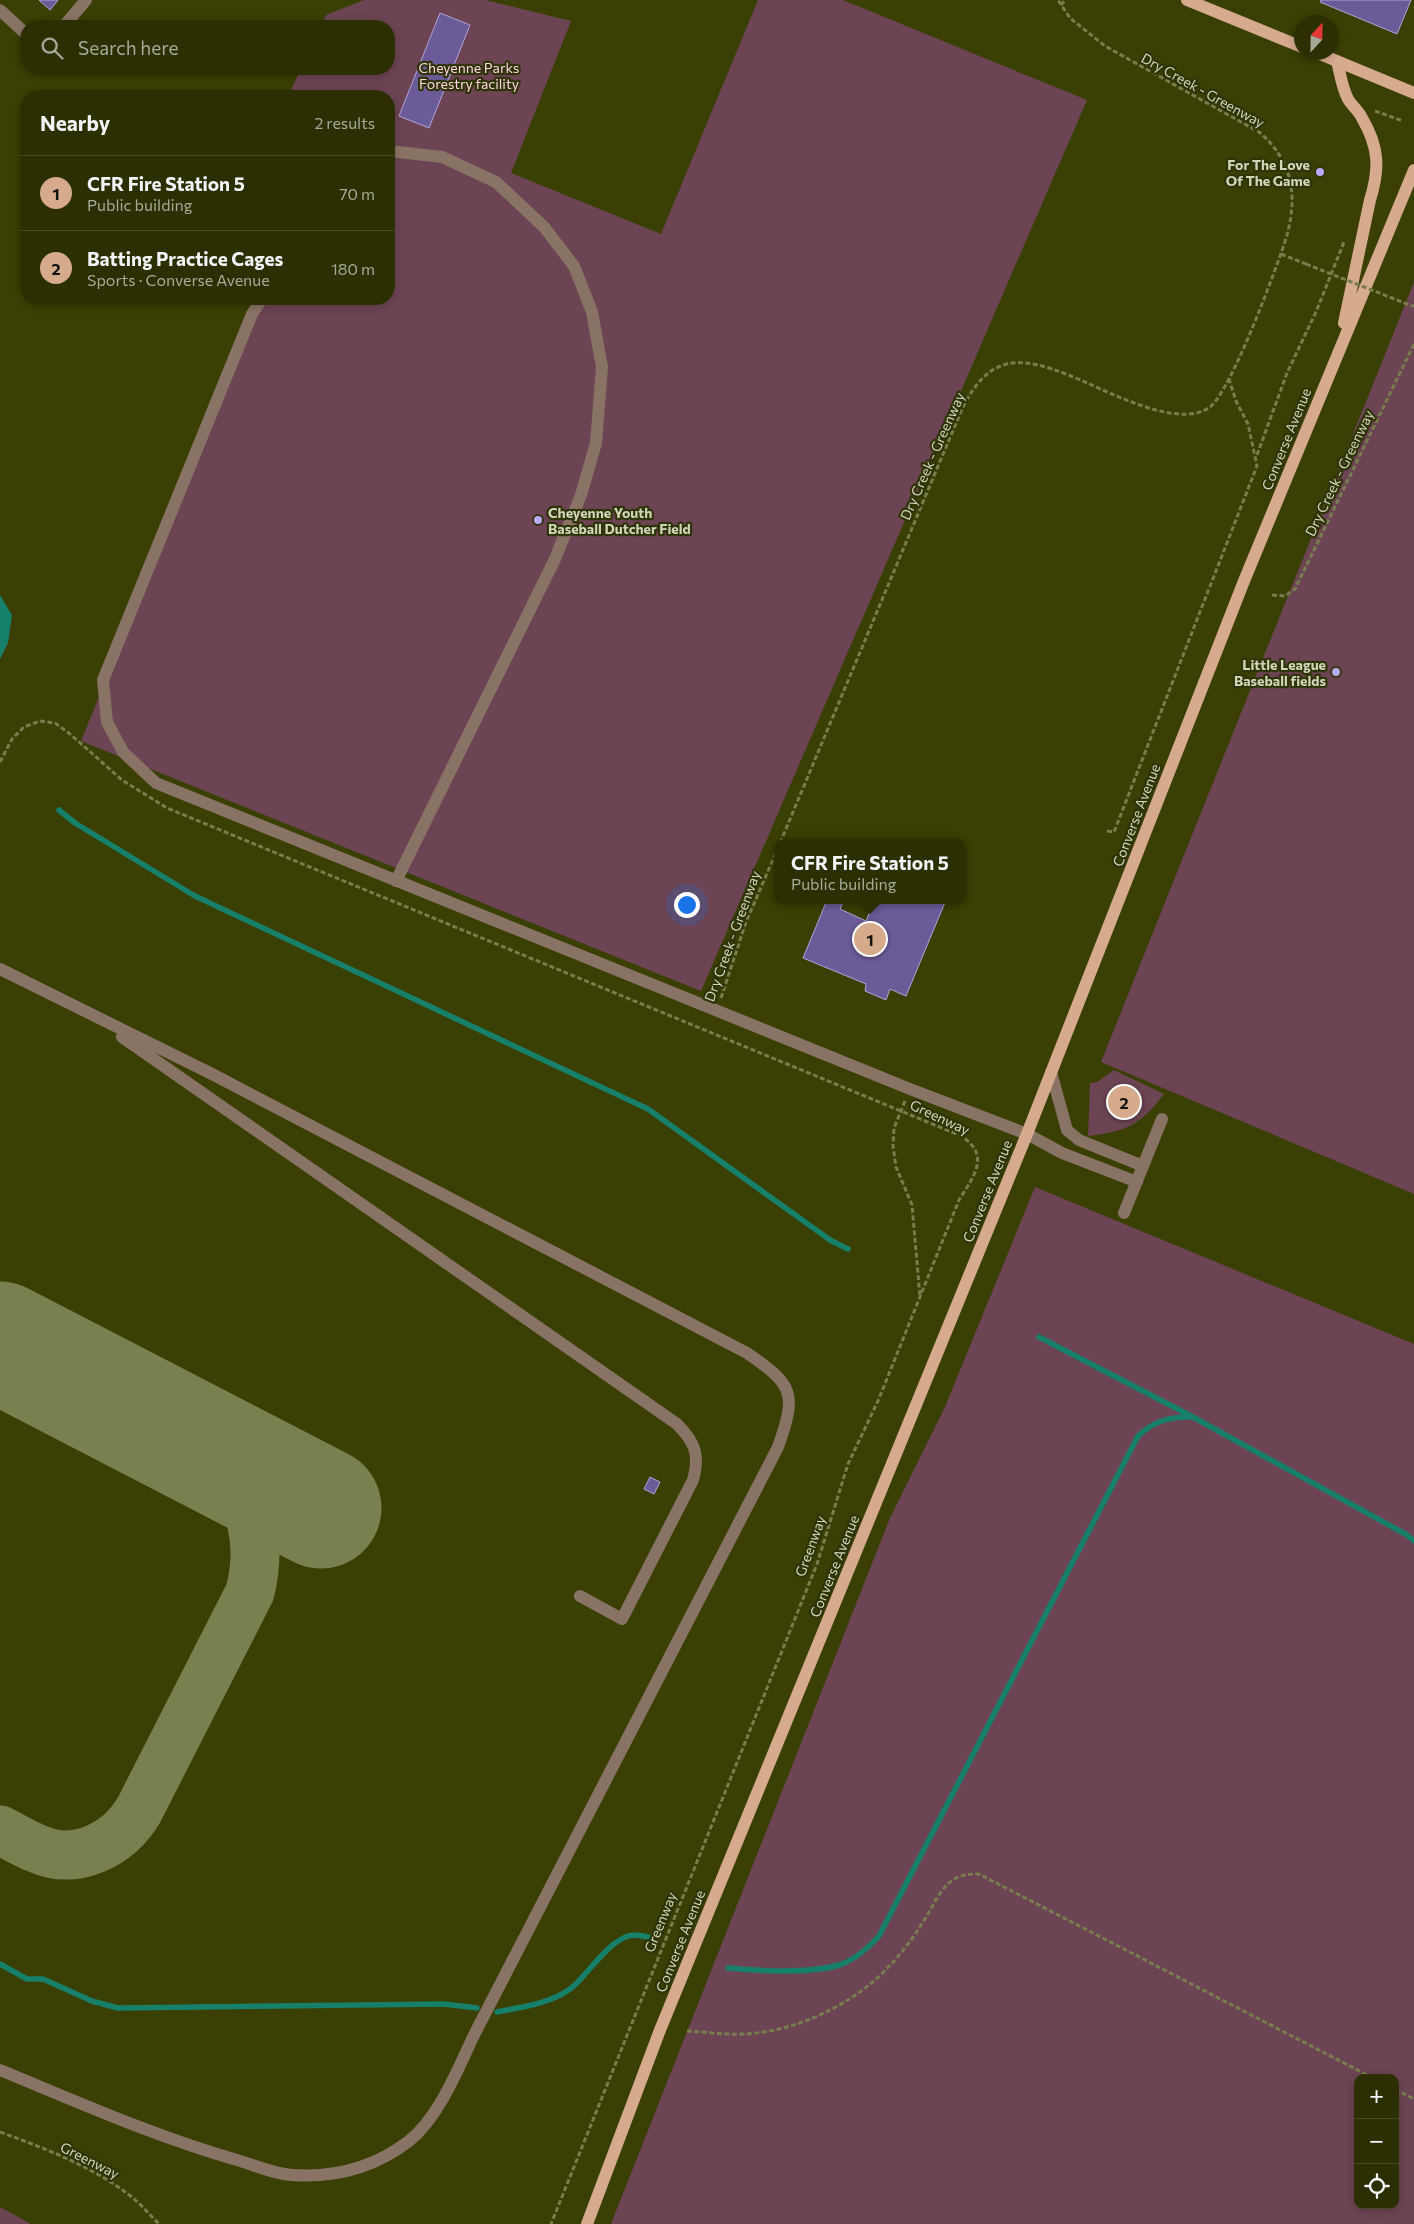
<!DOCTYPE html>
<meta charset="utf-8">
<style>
body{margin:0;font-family:Commissioner,sans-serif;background:#34370c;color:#f1f3f6}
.controls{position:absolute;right:15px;bottom:15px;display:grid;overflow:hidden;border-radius:10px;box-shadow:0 2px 8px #0003}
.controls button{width:45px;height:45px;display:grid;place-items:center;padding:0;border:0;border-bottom:1px solid #484a24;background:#2c2f02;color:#f1f3f6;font:25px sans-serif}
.compass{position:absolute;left:1294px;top:15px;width:45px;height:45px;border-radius:50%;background:#2c2f02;box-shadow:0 2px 8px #0003;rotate:22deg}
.you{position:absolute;left:686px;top:904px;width:18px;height:18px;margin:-12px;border:4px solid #fff;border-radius:50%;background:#1a73e8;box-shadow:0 0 0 8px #1a73e833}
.badge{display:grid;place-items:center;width:32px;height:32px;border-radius:50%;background:#d6ab8b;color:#111;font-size:16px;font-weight:700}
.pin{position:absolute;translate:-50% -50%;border:2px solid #fff;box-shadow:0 1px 5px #0006}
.popup{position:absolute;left:774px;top:839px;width:192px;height:65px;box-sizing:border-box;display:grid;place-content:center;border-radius:10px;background:#2c2f02;filter:drop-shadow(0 1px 4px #0005);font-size:16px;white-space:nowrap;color:#a6a999}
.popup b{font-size:19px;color:#f1f3f6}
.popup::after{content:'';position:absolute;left:50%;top:100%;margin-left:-10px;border:10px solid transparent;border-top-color:#2c2f02}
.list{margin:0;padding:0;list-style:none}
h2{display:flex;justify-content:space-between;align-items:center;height:65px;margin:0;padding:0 20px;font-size:21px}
h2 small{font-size:16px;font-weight:400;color:#a6a999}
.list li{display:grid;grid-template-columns:32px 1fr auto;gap:15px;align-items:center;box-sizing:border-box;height:75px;padding:0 20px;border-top:1px solid #484a24}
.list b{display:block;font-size:19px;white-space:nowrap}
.list p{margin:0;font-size:16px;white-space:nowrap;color:#a6a999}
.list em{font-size:16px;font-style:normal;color:#a6a999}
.icon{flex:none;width:28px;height:28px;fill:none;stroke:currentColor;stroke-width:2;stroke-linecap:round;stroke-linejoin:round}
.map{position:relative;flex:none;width:1414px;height:2224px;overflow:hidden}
.search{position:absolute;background:#2c2f02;box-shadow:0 2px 8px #0003;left:20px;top:20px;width:375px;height:55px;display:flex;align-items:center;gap:12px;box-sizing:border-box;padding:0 18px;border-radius:20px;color:#a6a999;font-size:19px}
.panel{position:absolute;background:#2c2f02;box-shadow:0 2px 8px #0003;left:20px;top:90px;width:375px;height:215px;border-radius:20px}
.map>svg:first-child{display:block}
.green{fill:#6c4453;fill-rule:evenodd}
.water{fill:#17806b}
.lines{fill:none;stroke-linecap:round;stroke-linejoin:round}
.stream{stroke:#17806b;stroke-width:5.5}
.taxiway{stroke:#7a7f50;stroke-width:49}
.runway{stroke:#7a7f50;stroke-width:121}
.building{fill:#6b5c99;stroke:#b0a4d9}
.path{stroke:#787d4e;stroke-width:3;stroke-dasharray:5 2.5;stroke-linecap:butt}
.minor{stroke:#897365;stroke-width:12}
.major{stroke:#d6aa8d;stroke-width:12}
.path-bridge{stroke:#787d4e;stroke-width:3;stroke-dasharray:5 2.5;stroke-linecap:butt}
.poi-dot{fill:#bcaaf6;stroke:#303409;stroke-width:2}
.labels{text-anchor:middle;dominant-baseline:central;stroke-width:4.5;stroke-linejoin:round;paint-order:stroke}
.park-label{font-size:14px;fill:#fdd3e2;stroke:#303409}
.street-label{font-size:14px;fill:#d1d6ba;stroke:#303409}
.poi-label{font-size:14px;font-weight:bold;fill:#d1d6ba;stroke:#303409;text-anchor:end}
</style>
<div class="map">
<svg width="1414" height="2224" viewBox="0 0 1414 2224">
<rect width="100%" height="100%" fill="#3a3f03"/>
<path class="green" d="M364 0H485L571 21 511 173 661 234 758 0H843L1087 100 701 991 81 741 260 299H389V96H288L301 69H389V26H321L326 15Z
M1414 282V1194L1101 1062Z
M1114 1070 1164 1094C1141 1125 1125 1132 1088 1136L1090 1083 1097 1082Z
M1035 1187 1414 1344V2224H611L890 1518 945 1407ZM1358 2078H1395V2205H1358Z
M0 2207 31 2224H0Z"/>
<path class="water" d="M0 595 12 615 8 643 0 659Z"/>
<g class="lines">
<path class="stream" d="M59 810 75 823 195 896 648 1109 830 1240 848 1249
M1039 1337 1193 1417 1407 1535 1414 1541
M0 1964 27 1979H43L92 2001 118 2008 444 2004 477 2008
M728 1968C760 1971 808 1974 839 1965 855 1960 868 1948 879 1936L1138 1436C1154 1421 1171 1416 1193 1417
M497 2012C522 2007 549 2004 570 1989 587 1977 610 1936 634 1935 640 1935 647 1937 653 1938"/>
<path class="taxiway" d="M0 1830C12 1836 25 1844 38 1849 77 1866 119 1844 139 1810L250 1592C262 1544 253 1496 215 1461 201 1449 185 1440 170 1430"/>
<path class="runway" d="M0 1342 321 1508"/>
</g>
<path class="building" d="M39 0H58L50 10Z
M1321 0H1411L1397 34 1320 2Z
M440 13 470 25 429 128 399 116Z
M827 900H844L840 909 866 921 875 900 898 902 899 900H946L906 996 890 989 886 1000 865 991 866 984 803 958Z
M650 1477 660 1482 654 1494 644 1489Z"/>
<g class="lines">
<path class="path" d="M1061 5 1065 0
M1375 111 1403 121
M1281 254 1306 264
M1412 306H1414
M1257 455 1287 373 1316 312 1344 242
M1272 595 1285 596 1295 589 1414 344
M0 762 12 739 24 727 40 721 55 723 70 734 122 780 167 808 959 1135C992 1154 974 1176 959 1200L878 1401 848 1464 817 1564 551 2224
M1107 831 1114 832 1257 466 1248 424 1236 401 1229 379
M780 843 962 409C989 354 1019 355 1071 376 1104 389 1178 431 1210 407 1231 391 1278 265 1287 235 1298 194 1292 160 1259 132L1105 46 1070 18 1058 0
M721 998 746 922 778 848
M905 1101 894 1128 893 1146 896 1167 912 1205 920 1297
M687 2031C705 2032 725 2035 744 2034 788 2032 834 2013 869 1985 890 1968 909 1945 923 1922 931 1910 938 1893 948 1884 957 1875 967 1874 979 1874L1373 2078
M1395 2089 1414 2099
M0 2132C44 2148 91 2166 128 2194 140 2203 149 2214 159 2224"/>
<path class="minor" d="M0 10 26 34
M64 26 86 0
M389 151 442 157 496 182 544 227 574 266 592 312 602 367 596 443 581 495 555 559 396 881
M262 299 252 314 103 680 107 722 123 752 156 783 910 1089 1027 1134 1062 1153 1137 1182
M0 969 212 1074 747 1353C794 1385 797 1394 778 1447L474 2035C458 2069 439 2117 409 2141 374 2168 336 2178 292 2175 274 2174 254 2165 237 2160 156 2137 78 2102 0 2070
M122 1037 677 1424C695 1442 700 1455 693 1480L622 1619 580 1596
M1051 1072 1067 1130 1079 1140 1143 1166
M1124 1213 1162 1119"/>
<path class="major" d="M1187 0 1302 47
M1315 52 1414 93
M1337 61C1340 73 1342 88 1348 99 1352 106 1359 111 1362 118 1379 147 1380 168 1370 200L1344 323
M587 2224 660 2030 1027 1134 1244 581 1414 170"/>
<path class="path-bridge" d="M1306 264 1412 306"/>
</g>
<g class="poi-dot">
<circle cx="1320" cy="172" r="5"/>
<circle cx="538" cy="520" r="5"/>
<circle cx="1336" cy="672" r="5"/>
</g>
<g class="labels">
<g class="park-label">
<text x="469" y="67">Cheyenne Parks<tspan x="469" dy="16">Forestry facility</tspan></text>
</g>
<g class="street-label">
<text transform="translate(1203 90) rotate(29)">Dry Creek - Greenway</text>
<text transform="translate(1286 439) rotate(-68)">Converse Avenue</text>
<text transform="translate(932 456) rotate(-66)">Dry Creek - Greenway</text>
<text transform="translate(1339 473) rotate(-64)">Dry Creek - Greenway</text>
<text transform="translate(1136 815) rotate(-69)">Converse Avenue</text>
<text transform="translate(732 936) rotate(-70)">Dry Creek - Greenway</text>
<text transform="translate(940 1117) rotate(25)">Greenway</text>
<text transform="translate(987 1191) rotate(-68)">Converse Avenue</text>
<text transform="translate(810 1546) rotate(-70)">Greenway</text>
<text transform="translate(834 1566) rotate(-68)">Converse Avenue</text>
<text transform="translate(660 1922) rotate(-68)">Greenway</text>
<text transform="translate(680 1941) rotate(-68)">Converse Avenue</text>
<text transform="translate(90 2160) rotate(27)">Greenway</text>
</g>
<g class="poi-label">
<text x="1310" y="164">For The Love<tspan x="1310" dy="16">Of The Game</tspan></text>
<text x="548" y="512" text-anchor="start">Cheyenne Youth<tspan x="548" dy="16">Baseball Dutcher Field</tspan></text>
<text x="1326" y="664">Little League<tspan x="1326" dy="16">Baseball fields</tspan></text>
</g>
</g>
</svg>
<div class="controls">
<button>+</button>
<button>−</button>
<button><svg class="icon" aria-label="locate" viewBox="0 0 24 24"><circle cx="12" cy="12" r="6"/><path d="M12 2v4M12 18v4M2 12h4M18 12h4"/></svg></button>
</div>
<svg class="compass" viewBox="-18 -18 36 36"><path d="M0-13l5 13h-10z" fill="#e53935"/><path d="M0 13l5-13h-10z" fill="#a6a999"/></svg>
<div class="you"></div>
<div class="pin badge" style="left:870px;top:939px">1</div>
<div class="popup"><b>CFR Fire Station 5</b>Public building</div>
<div class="pin badge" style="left:1124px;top:1102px">2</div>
<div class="search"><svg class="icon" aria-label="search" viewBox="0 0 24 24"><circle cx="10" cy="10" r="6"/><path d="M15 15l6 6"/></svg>Search here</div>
<section class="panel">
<h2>Nearby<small>2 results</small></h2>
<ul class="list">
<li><span class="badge">1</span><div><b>CFR Fire Station 5</b><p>Public building</p></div><em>70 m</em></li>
<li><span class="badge">2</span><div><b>Batting Practice Cages</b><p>Sports · Converse Avenue</p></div><em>180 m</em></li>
</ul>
</section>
</div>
